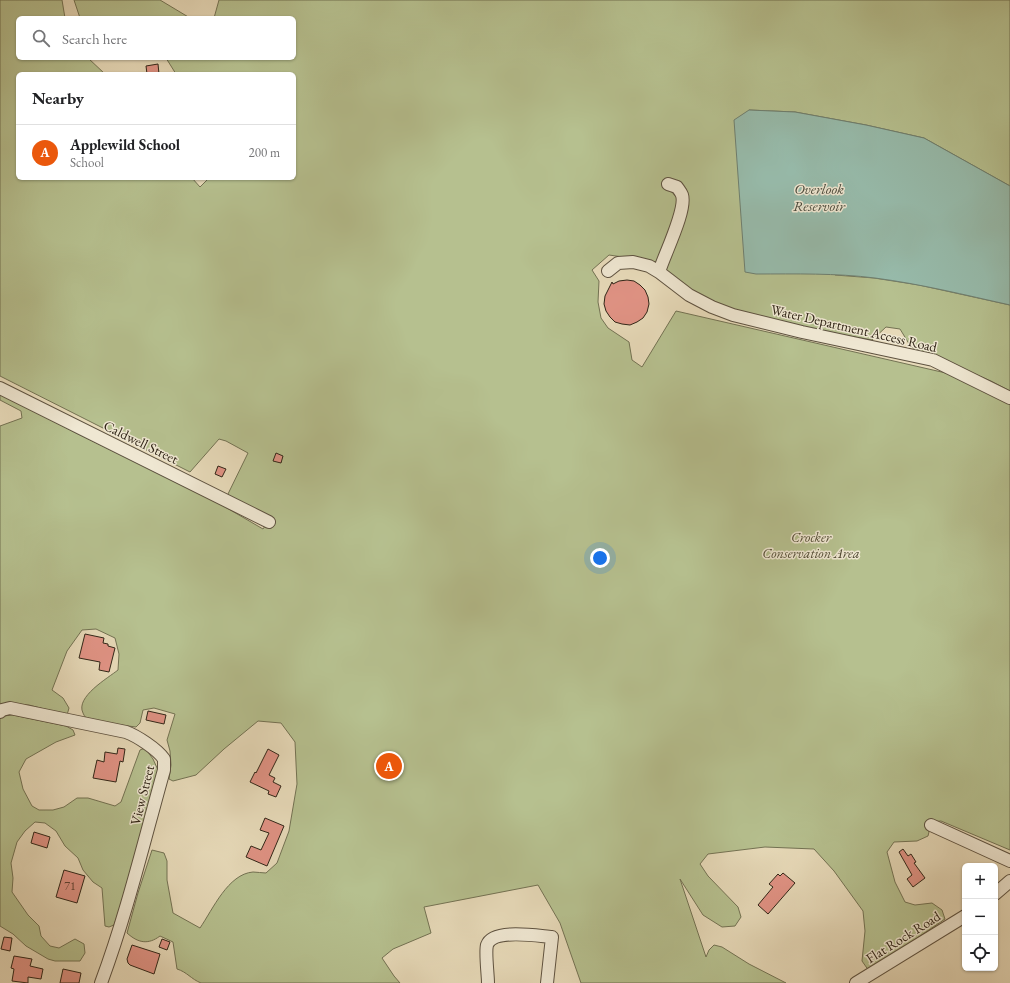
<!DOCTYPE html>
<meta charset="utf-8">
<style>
body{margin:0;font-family:"EB Garamond",serif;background:#f6f6f6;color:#202124}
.controls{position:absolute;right:12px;bottom:12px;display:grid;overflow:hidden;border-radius:6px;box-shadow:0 1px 3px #0004}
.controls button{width:36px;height:36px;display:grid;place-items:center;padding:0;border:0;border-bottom:1px solid #e0e0e0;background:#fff;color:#202124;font:20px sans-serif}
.you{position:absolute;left:600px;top:558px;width:14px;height:14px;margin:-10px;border:3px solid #fff;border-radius:50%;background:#1a73e8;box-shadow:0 0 0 6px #1a73e833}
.badge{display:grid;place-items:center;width:26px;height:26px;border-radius:50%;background:#ea580c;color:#fff;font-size:13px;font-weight:700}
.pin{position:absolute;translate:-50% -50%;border:2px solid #fff;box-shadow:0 1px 4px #0006}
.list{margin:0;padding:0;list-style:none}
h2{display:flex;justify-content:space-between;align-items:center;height:52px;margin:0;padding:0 16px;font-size:17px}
h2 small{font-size:13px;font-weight:400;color:#757577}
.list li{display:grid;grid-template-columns:26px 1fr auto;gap:12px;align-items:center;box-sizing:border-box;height:56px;padding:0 16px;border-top:1px solid #e0e0e0}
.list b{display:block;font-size:15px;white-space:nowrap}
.list p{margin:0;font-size:13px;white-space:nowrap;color:#757577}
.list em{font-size:13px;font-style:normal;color:#757577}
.icon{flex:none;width:22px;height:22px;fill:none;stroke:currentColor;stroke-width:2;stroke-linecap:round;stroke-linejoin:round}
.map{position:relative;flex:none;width:1010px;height:983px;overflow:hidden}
.search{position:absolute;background:#fff;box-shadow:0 1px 3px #0004;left:16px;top:16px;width:280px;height:44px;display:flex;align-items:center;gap:10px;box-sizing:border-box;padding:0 14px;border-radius:6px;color:#757577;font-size:15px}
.panel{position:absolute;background:#fff;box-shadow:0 1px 3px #0004;left:16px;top:72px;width:280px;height:108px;border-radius:6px}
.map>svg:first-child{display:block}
.green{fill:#b6c08f;stroke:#737253}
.water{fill:#97bbab;stroke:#6e7f70}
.building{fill:#e19385;stroke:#302517}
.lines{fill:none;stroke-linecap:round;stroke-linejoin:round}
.minor-casing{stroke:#5e5240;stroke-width:14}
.minor{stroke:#efe7d2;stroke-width:12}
.labels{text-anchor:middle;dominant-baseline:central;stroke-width:3;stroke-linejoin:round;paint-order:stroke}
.number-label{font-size:12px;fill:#5c4032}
.street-label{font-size:14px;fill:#302517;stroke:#efe7d2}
.park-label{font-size:14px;font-style:italic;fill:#524c35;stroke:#efe7d2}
.water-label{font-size:15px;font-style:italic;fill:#4a4a3c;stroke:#efe7d2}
</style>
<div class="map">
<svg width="1010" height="983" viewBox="0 0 1010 983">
<rect width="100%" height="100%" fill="#e7dab9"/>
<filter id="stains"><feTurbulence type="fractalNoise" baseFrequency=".005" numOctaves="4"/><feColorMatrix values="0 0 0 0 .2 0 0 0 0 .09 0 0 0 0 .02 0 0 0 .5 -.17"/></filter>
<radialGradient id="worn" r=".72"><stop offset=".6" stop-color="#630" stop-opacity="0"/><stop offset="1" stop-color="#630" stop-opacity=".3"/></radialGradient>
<path class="green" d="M0 0H62L65 18H18V58H88L105 74H18V178H192L200 187 209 178H294V74H176L166 58H294V18H214L219 0H1010V186L924 138 866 125 795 112 749 110 835 275 874 278 919 285 1010 305V391L991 381 911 347 900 329 886 327 872 340 809 329 724 310 690 292 662 270 686 192 669 189 679 200 680 207 657 262 609 255 592 270 599 281 598 302 601 318 608 328 629 342 632 360 642 367 676 311 972 379 1010 403V850L941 821 929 822 925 826 929 832 928 836 917 841 894 842 887 852 895 882 905 902 915 905 932 903 942 910 945 919 869 971 862 961 865 931 863 911 834 871 814 849 765 847 708 854 700 864 708 876 738 907 741 917 735 926 722 927 703 915 680 879 706 957 709 950 714 945 722 947 749 964 786 983H581L560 923 538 885 424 907 431 933 393 949 382 958 394 976 400 983H201C191 979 187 972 177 969L173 942 160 936C148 945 138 943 127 933L138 893 152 850 164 853 167 861V880L173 913 200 928C213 909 228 874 253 872 257 872 262 873 266 873L277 863 289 831 297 784 295 742 281 723 258 721 224 749 196 775 173 781 169 779 171 765 170 751 167 740 175 714 154 708 143 710 140 723 136 727 89 721C87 719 84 716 83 713 75 697 108 678 118 670L119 654 115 638 96 629 82 630 67 651 52 690 63 698 69 708 67 715 29 705 1 704 0 705V426L22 418 21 411 0 400V393L76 433 208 497 263 529 270 519 227 496 248 453 226 441 219 439 190 472 0 376Z
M74 0H160L190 18H80Z
M13 715 66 726 73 730 75 735 56 742 26 759 19 772 23 789 32 806 39 810H53L64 807 77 798H88L115 806 121 802 140 750 145 748 153 759 158 770 130 879 114 925 109 927 105 926 102 888 93 882 83 870 78 858 65 846 56 831 45 823 35 822 25 831 17 842 11 863 13 878 12 892 28 915 39 926 41 936 50 946 59 948 75 939 84 944 85 953 80 961H55L48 959 26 946 13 934 0 926V719L3 716Z"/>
<path class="water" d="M749 110 795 112 866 125 924 138 1010 186V305C965 295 921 284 875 278 836 273 795 274 756 274L745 272 734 120Z"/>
<path class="building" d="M158 64 159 74H147L146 66Z
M627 280 634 281 640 285 645 290 648 297 649 304 647 312 643 318 637 322 630 325 622 324 615 322 610 317 606 311 604 304 605 296 612 282 613 284 619 281Z
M276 453 283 456 281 463 273 461Z
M218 466 226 469 222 477 215 474Z
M85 634 104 638 103 643 108 644V646L115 648 109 672 99 670 100 662 79 658Z
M148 711 166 715 164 724 146 720Z
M118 748 125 749 123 762 120 761 116 782 93 778 97 760 104 762 105 752 117 754Z
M268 749 279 755 269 775 275 778 273 782 281 786 276 797 268 794 269 791 250 782 255 772 256 773Z
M265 818 284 826 267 866 246 857 251 846 261 850 269 833 260 830Z
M34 832 50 837 47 848 31 843Z
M903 849 908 856 911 854 916 862 914 863 925 878 913 887 907 879 912 875 899 852Z
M64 870 85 876 77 903 56 897Z
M783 873 795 883 768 914 758 905 773 887 769 884 778 874 780 876Z
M4 937 12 938 10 951 1 949Z
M162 939 170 942 167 950 159 947Z
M132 945 160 954 154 974 130 965 128 963 127 959Z
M14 956 32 959 30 966 43 969 41 979 28 977V983L12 981 14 969 11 968Z
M63 969 81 973 79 983H60Z"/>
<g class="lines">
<g class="minor-casing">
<path id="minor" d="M608 271 618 263 633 262 649 266 659 272 689 295 712 307 733 315 802 332 933 360 1010 398
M659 272C664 255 687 210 682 195 681 192 679 190 677 187L668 184
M0 388 269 522
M0 712 2 710 10 708 126 732C137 736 157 749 164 759V770C144 841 127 913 101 983
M931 825 1010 861
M995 894 1010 881
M488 983C488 975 485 952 487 945 493 928 538 936 552 937L547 983
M856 983 965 916"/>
</g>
<use href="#minor" class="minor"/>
</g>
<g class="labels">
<g class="number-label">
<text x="70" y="886">71</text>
</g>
<g class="street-label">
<text transform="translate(854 328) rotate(13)">Water Department Access Road</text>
<text transform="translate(141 442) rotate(26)">Caldwell Street</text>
<text transform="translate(142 795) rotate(-76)">View Street</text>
<text transform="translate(903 937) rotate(-32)">Flat Rock Road</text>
</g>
<g class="park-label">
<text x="811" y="537">Crocker<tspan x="811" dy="16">Conservation Area</tspan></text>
</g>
<g class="water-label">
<text x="819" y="188">Overlook<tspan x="819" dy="17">Reservoir</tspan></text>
</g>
</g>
<rect width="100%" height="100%" filter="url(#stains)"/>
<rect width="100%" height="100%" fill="url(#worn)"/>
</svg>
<div class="controls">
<button>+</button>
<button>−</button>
<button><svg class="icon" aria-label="locate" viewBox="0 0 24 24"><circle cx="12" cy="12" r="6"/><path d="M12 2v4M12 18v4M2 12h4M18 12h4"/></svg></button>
</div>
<div class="you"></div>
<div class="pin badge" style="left:389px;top:766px">A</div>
<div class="search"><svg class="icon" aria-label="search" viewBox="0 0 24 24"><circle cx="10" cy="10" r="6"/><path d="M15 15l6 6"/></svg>Search here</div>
<section class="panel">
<h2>Nearby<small></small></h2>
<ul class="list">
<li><span class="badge">A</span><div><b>Applewild School</b><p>School</p></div><em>200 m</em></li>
</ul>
</section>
</div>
